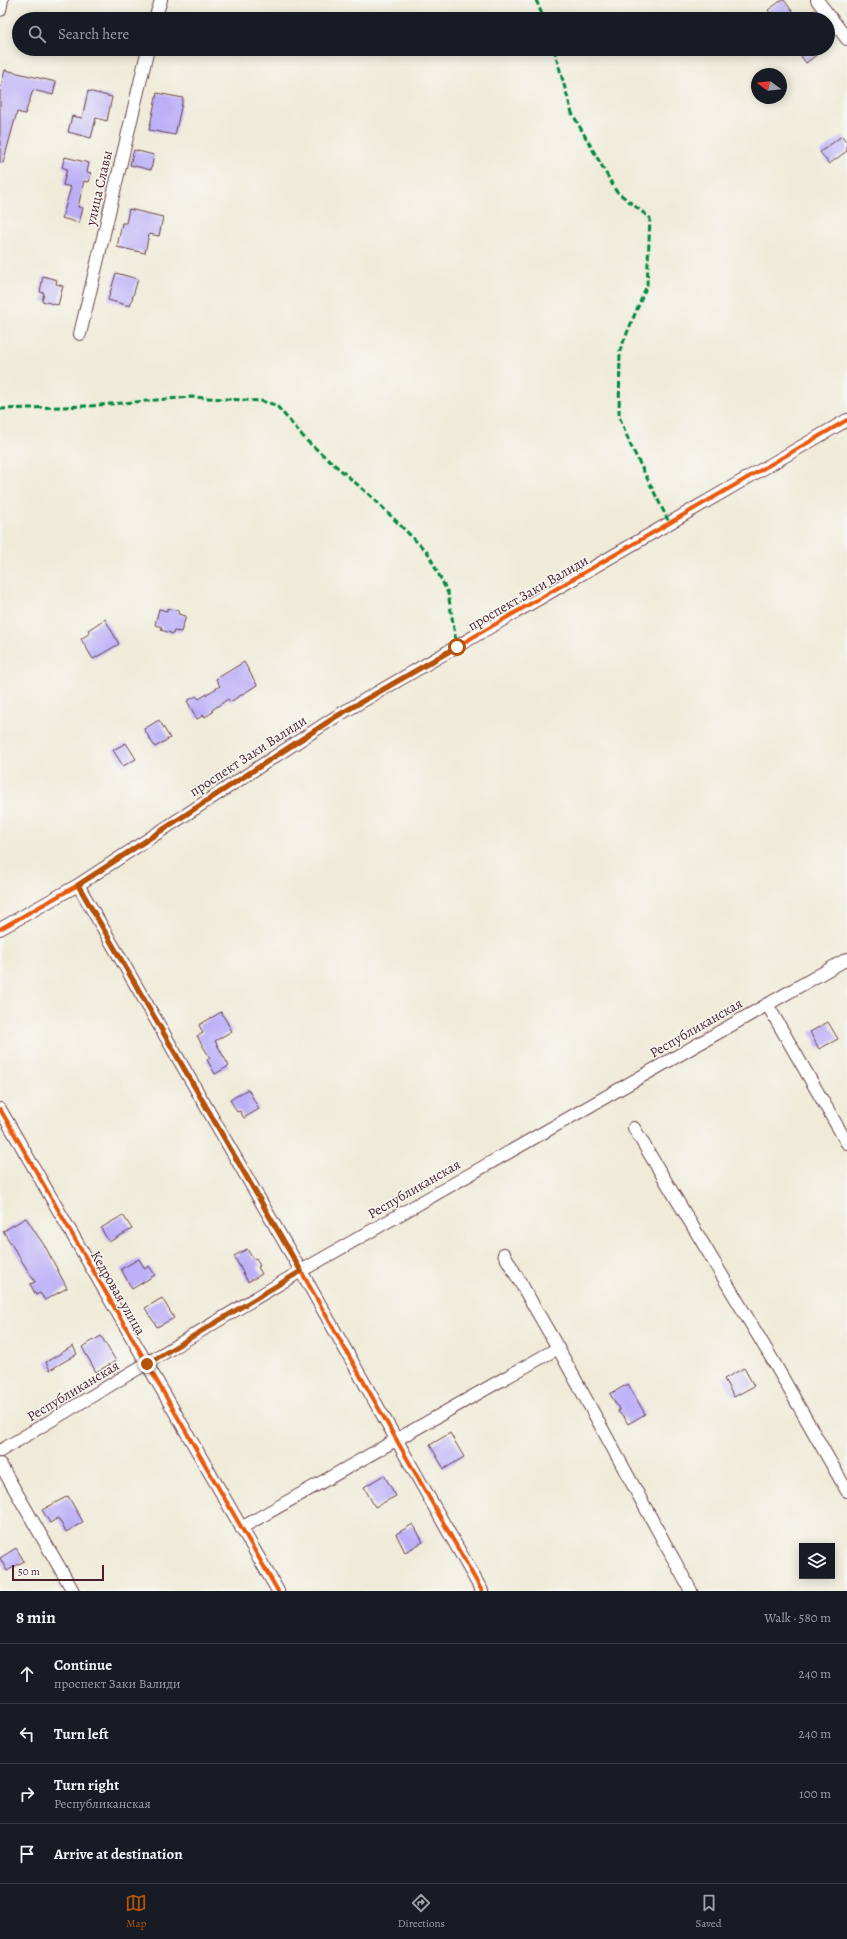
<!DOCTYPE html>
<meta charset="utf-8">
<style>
body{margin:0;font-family:Alegreya,serif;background:#20242c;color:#f1f3f6}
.controls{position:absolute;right:12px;bottom:12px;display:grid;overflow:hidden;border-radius:0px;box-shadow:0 2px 10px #0003}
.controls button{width:36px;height:36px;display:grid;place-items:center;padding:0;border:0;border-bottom:1px solid #363941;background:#171b24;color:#f1f3f6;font:20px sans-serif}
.compass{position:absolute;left:751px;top:68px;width:36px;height:36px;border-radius:50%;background:#171b24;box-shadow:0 2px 10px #0003;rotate:285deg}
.scale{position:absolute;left:12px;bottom:10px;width:92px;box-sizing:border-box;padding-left:4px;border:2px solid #4a1f2b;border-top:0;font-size:11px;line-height:14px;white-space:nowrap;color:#4a1f2b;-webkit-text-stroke:3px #f6f6f2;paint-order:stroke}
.stop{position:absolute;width:12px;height:12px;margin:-9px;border:3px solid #b45309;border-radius:50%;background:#fff}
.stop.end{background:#b45309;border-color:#fff;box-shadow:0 1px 4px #0008}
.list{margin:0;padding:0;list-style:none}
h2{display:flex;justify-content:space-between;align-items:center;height:52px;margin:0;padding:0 16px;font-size:17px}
h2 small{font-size:13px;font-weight:400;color:#9ea1a6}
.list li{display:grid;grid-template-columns:26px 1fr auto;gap:12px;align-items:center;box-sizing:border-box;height:60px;padding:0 16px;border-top:1px solid #363941}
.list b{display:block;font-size:15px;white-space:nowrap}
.list p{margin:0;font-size:13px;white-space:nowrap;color:#9ea1a6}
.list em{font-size:13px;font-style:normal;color:#9ea1a6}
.icon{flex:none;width:22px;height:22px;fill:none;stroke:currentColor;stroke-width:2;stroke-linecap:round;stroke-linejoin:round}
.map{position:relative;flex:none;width:847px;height:1591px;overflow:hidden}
.search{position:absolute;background:#171b24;box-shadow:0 2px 10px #0003;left:12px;right:12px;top:12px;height:44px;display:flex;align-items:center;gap:10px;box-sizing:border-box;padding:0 14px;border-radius:22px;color:#9ea1a6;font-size:15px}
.sheet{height:292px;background:#171b24}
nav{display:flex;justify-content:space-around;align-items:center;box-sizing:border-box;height:56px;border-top:1px solid #363941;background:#171b24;font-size:11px;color:#9ea1a6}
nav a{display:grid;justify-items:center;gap:2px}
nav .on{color:#b45309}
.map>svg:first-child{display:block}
.building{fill:#bcaff8}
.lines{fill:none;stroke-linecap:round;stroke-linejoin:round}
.minor-casing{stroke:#633e45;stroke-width:14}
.minor{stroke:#fff;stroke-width:12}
.quiet{stroke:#00873e;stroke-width:3;stroke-dasharray:6 3;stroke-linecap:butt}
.cycleway-casing{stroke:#f6f6f2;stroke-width:6}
.cycleway{stroke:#e8590c;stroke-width:4}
.route{stroke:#b45309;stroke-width:5}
.labels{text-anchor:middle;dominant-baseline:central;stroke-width:3;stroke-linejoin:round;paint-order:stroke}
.street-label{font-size:14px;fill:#4a1f2b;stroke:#f6f6f2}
</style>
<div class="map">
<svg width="847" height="1591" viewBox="0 0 847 1591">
<rect width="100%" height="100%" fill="#f6f6f2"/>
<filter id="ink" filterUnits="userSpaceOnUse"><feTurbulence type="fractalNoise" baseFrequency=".025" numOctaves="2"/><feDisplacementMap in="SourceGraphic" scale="8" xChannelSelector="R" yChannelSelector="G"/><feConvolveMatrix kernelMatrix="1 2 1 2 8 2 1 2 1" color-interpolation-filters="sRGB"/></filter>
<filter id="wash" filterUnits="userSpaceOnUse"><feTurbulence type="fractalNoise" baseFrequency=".012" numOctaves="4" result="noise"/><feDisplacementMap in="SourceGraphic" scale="16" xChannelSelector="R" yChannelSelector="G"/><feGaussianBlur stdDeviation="0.9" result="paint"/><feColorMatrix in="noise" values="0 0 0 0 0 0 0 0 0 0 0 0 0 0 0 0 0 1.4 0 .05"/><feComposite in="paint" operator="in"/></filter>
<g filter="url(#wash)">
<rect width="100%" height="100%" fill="#f0ebd9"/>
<g id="blocks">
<path class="building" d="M782 0H784L795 15 789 19H774L768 10Z
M796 49H824L806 63Z
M5 70 56 82 53 95 33 90 25 114 17 112 3 163 0 162V90Z
M88 91 112 97 107 121 96 118 91 138 68 132 72 116 82 118Z
M157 93 183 98 175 135 149 130Z
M842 136 847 143V151L829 164 820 152Z
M134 150 154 155 151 170 130 165Z
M65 157 89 163 87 172 91 173 89 182 84 181 78 207 83 208 79 223 62 218 71 187 63 185 67 169 62 167Z
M129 209 163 217 159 236 149 234 145 253 117 247 122 223H126Z
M116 273 138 279 130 306 108 300Z
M43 276 57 280 56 284 63 286 58 305 42 301 44 293 40 292Z
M167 608 179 611 178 614 186 616 181 632 174 631 173 634 161 630 162 627 155 625 159 609 167 611Z
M105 619 119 644 93 659 81 639 90 633 88 630Z
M244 662 257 685 230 702 228 699 212 710 213 712 205 717 204 715 197 719 187 701 196 696 199 699 220 686 216 679Z
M159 720 170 738 155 747 144 729Z
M126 743 136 759 123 766 113 750Z
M221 1012 232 1031 215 1041 229 1066 215 1074 207 1060 210 1058 197 1036 203 1033 199 1025Z
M828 1022 838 1039 819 1049 810 1032Z
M248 1089 259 1109 244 1118 240 1111 237 1112 230 1100Z
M123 1215 132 1229 109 1242 101 1228Z
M26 1218 46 1248 67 1288 45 1300 40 1293 36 1295 30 1284 35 1282 3 1231Z
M247 1249 253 1259 256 1258 260 1266 258 1267 262 1274 248 1282 234 1256Z
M139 1259 145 1269 149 1266 155 1275 132 1289 121 1269Z
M162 1298 174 1318 157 1327 145 1308Z
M101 1336 116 1361 96 1372 82 1347Z
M73 1346 77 1354 50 1370 46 1362Z
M744 1368 754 1386 734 1397 724 1379Z
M628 1384 645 1414 628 1424 624 1417 618 1412 619 1409 610 1394Z
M450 1433 464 1457 444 1469 430 1445Z
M384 1475 396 1496 375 1507 364 1487Z
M68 1496 83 1522 66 1532 58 1518 50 1523 42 1510Z
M413 1524 423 1542 405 1552 396 1534Z
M16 1548 24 1561 7 1571 0 1558Z"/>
</g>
</g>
<g filter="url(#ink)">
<use href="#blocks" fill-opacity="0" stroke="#633e45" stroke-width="1"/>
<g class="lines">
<g class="minor-casing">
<path id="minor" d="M817 0 847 39
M0 10 2 0
M155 19 161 0
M80 334 148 49
M78 885 301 1271 482 1591
M0 929 78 885 337 716 847 420
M767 1004 847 1143
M0 1109 278 1591
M634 1128 772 1359 847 1491
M504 1254 558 1348 691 1591
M0 1451 301 1271 847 959
M0 1464 73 1591
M241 1528 558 1348"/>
</g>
<use href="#minor" class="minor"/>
<path class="quiet" d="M536 0 544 19
M554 49 572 113 616 191 650 218 647 285 620 350 619 416 630 444 670 524
M0 409 89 406 191 397 261 401 276 405 307 441 373 498 428 553 448 593 457 647"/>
<g class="cycleway-casing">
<path id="cycleway" d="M78 885 301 1271 482 1591
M0 929 78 885 337 716 847 420
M0 1109 278 1591"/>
</g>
<use href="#cycleway" class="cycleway"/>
</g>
</g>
<g class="lines" filter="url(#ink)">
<path class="route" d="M147 1364 301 1271 78 885 337 716 457 647"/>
</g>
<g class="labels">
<g class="street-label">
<text transform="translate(99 188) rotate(-77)">улица Славы</text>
<text transform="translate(528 593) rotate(-30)">проспект Заки Валиди</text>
<text transform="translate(248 756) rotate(-33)">проспект Заки Валиди</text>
<text transform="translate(696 1028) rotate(-30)">Республиканская</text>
<text transform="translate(414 1189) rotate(-30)">Республиканская</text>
<text transform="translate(118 1293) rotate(60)">Кедровая улица</text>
<text transform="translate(73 1391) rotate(-31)">Республиканская</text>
</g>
</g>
</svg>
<div class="controls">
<button><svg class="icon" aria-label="layers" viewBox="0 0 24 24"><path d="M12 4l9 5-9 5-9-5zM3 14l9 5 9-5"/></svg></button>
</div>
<svg class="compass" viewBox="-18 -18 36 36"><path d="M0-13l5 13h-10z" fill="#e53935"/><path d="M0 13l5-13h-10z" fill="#9ea1a6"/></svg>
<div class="scale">50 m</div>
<div class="stop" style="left:457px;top:647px"></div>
<div class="stop end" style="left:147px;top:1364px"></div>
<div class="search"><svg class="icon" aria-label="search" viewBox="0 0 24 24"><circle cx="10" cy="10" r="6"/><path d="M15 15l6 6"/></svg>Search here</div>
</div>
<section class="sheet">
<h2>8 min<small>Walk · 580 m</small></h2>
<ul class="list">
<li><svg class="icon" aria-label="ahead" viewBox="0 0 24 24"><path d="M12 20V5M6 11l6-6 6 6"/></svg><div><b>Continue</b><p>проспект Заки Валиди</p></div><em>240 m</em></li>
<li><svg class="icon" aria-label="left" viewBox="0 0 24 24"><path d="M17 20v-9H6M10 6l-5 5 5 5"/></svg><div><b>Turn left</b></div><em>240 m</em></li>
<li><svg class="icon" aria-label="right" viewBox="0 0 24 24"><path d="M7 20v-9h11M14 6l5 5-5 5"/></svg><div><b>Turn right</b><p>Республиканская</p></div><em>100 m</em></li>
<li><svg class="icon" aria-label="arrive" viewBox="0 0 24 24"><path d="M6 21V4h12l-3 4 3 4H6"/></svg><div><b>Arrive at destination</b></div></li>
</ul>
</section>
<nav>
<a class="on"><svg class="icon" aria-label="map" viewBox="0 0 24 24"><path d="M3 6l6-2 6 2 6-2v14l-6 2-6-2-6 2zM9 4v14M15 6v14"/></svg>Map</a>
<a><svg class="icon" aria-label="directions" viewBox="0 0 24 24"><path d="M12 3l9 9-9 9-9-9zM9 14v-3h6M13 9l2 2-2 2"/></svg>Directions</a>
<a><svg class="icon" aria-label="saved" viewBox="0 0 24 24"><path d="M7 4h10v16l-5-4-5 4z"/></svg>Saved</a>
</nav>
